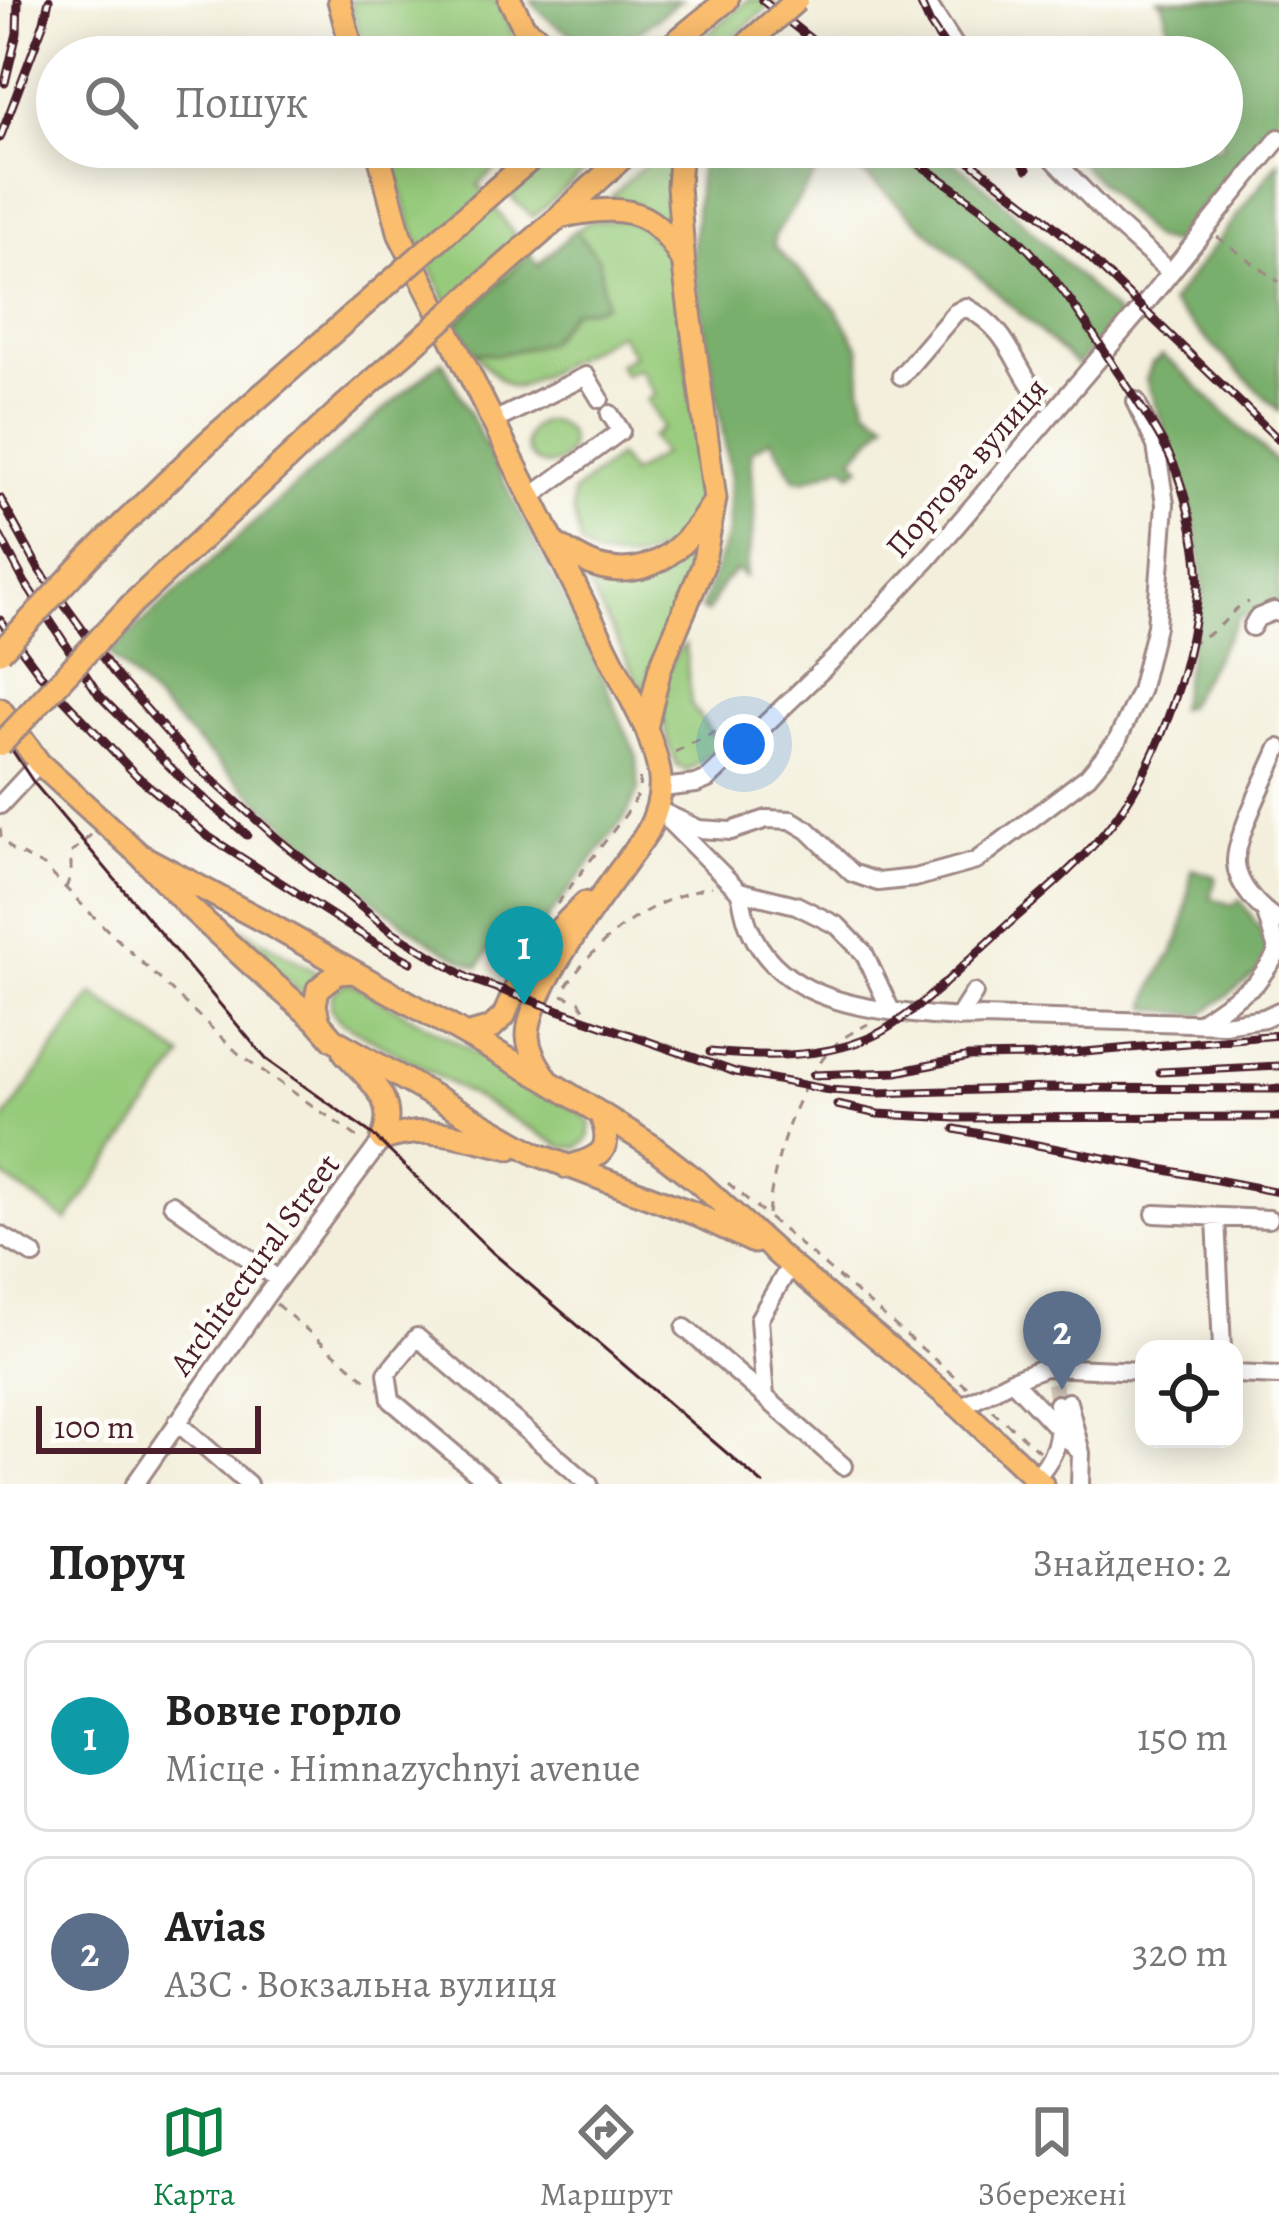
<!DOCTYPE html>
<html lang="uk">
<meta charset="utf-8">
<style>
body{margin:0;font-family:Alegreya,serif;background:#f6f6f6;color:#222}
.controls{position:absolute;right:36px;bottom:36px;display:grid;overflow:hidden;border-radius:24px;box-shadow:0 6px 30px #0003}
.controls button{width:108px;height:108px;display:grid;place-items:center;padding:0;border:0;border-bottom:3px solid #e0e0e0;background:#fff;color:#222;font:60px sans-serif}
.scale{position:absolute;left:36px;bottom:30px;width:225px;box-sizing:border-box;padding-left:12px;border:6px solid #4a1f2b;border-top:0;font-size:33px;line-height:42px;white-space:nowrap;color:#4a1f2b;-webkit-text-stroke:9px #fdfcf7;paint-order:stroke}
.you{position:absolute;left:744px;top:744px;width:42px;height:42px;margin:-30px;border:9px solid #fff;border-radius:50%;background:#1a73e8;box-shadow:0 0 0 18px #1a73e833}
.badge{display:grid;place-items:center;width:78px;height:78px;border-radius:50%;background:#0b8043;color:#fff;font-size:39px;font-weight:700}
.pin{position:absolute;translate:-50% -99px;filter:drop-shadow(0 3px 6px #0008)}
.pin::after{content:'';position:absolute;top:63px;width:42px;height:36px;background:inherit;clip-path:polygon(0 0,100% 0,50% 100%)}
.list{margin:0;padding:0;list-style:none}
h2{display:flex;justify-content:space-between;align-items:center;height:156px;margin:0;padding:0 48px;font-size:51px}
h2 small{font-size:39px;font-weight:400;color:#767676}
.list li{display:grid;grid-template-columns:78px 1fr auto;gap:36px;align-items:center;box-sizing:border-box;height:192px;margin:0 24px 24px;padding:0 24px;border:3px solid #e0e0e0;border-radius:24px}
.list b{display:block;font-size:45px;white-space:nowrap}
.list p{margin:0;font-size:39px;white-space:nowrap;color:#767676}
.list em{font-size:39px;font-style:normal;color:#767676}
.icon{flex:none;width:66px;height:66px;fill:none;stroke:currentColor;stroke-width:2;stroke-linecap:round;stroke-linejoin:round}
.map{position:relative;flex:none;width:1279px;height:1484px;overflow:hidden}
.search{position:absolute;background:#fff;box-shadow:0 6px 30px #0003;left:36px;right:36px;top:36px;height:132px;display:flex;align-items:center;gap:30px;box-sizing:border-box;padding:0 42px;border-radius:66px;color:#767676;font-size:45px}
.sheet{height:588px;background:#fff}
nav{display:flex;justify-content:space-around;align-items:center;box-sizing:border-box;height:168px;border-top:3px solid #e0e0e0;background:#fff;font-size:33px;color:#767676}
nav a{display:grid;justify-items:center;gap:6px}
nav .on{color:#0b8043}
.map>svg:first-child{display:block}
.green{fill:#97cb7c;stroke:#707554;stroke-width:3}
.forest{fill:#79af6c;stroke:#62674c;stroke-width:3}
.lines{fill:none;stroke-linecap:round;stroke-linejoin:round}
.minor-tunnel{stroke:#d1c5b9;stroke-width:16;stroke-dasharray:16 8;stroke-linecap:butt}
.minor-casing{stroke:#9e8784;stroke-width:22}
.major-casing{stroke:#9e8784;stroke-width:27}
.path{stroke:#9e8784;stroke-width:3;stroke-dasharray:9 9;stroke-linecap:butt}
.minor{stroke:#fff;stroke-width:16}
.major{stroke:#fbbd6e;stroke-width:21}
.tram{stroke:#4a1f2b;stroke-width:3}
.rail-casing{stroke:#4a1f2b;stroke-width:9}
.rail{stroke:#fdfcf7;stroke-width:4.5;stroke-dasharray:14;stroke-linecap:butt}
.major-bridge-casing{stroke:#9e8784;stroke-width:27;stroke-linecap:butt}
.major-bridge{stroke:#fbbd6e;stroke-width:21}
.labels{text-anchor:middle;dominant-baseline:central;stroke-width:9;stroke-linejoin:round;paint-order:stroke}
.street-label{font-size:33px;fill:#4a1f2b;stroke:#fdfcf7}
</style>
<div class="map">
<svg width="1279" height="1484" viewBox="0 0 1279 1484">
<rect width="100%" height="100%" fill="#fdfcf7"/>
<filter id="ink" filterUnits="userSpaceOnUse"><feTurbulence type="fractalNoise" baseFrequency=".00833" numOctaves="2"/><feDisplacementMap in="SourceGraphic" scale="24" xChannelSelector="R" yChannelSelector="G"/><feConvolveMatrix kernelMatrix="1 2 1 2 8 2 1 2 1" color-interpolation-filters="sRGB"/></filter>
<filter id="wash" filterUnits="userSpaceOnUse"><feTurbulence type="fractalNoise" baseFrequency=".004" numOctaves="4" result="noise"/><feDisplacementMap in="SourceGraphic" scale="48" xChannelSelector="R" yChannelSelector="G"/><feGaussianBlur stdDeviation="2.7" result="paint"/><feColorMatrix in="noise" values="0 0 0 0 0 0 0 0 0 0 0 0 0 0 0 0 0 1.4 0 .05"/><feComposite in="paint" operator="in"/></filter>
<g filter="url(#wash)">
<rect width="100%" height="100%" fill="#f3efdc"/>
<path class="green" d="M350 0H497L523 57H438L435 50 409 57H365Z
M748 0H776L711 57H681Z
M388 147H403L450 164 457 147H519L478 185 537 265 587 222 624 219 641 226 669 255 681 312 705 492 700 508 666 550 631 561 595 556 581 546 573 510V493L618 456 631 474 662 454 651 437 663 428 647 400 655 395 639 368 625 375 618 365 633 355 619 333 524 385C520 386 517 388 513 387 500 385 471 349 463 337L412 228Z
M569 147H611L533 217 509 195Z
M664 147H672L673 228 632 203 610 198Z
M526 443a22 22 0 1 1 44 0a22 22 0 1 1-44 0Z
M699 541 643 691 579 567C637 579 655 588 699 541Z
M685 644 691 705 718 742V749L687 771 677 766C661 729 651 675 685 644Z
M217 914 321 975 310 983 304 996Z
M351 983 581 1112 591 1124 589 1139 578 1148 563 1147 340 1021 331 1009 332 994 344 984Z
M93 994 183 1057 67 1221 0 1174V1126Z"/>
<path class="forest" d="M531 0H681C666 10 640 35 624 38 588 47 552 30 531 0Z
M1159 0H1279V114L1172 243 1153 239 1065 147H1222V57H1169L1173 53 1163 3Z
M706 147H936L998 197 1119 317 1077 365 868 177 829 153 774 237V246L836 309 860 349 861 386 867 408 887 421 853 458 861 466 852 473 844 465 804 480 795 479 771 439 751 451 755 518 745 577 736 570 723 583 707 613 701 609 728 533 730 473 692 260 700 163Z
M1279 161V411L1170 303Z
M575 230 599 259 605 304 595 308 573 310 547 343 498 355 474 352 456 324 530 255 538 265Z
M1162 356 1176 366 1279 465V608L1250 618 1240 615 1186 706 1178 709 1203 585 1198 539 1180 471 1146 380 1152 364Z
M442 360 599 668 637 757 639 790 626 816 521 954 493 943 479 967C428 946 386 910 343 874 260 805 183 731 109 653L276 503Z
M1192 869 1216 877 1211 898 1232 905 1240 900 1261 930 1269 955 1260 971 1200 1016 1148 1008C1150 983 1165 967 1176 946 1185 930 1188 889 1192 869Z"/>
</g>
<g filter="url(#ink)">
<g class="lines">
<path class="minor-tunnel" d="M1054 1383 1057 1404"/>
<g class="minor-casing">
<path id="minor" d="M929 6 962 57
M1042 147 1114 222 1170 272
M901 376 955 313 966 307C1010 331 1011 359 1038 396
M492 422 586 376 600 399
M531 497 621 431 610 414
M1252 627 1257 618 1274 611 1279 613
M1279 748C1268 775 1235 836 1236 863 1237 886 1260 909 1279 921
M662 788 696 784 708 779 843 650 927 560 1142 308 1279 138
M0 805 39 763
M658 810 699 829 731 831 767 819 791 820 808 830 852 873 878 882 915 878 976 861 1088 776 1117 741 1140 691 1156 626 1165 504 1156 446 1136 401
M670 822 739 891 796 905 838 926 864 953 891 1011
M739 891C743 902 744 916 749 927 774 988 838 1005 897 1012 926 1016 953 1019 982 1017L1224 1024 1264 1018 1279 1011
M958 1018 974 993
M1202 1021 1256 983 1278 953 1266 913
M172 1204 278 1279
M1155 1214 1269 1219
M1216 1217 1222 1349
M0 1235 34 1255
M685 1328 765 1397 759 1319 791 1264
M1234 1374 1279 1376
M1012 1380 1081 1453
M765 1397 843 1466
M1068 1402 1081 1453 1080 1484
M960 1407 1012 1380 1045 1367 1144 1371
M177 1422 248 1484
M1031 1483C1056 1456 1062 1440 1057 1404
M135 1484 266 1296 382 1140
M490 1484 391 1400 387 1373 417 1337 589 1484"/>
</g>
<g class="major-casing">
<path id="major" d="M339 0 354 57
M510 0 525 29 533 57
M526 29 564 57
M657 57 727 0
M377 147 400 235 646 728C661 770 668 790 648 831 618 877 528 984 528 1036 529 1053 538 1065 547 1079
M504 182 546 147
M560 216 634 147
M559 217C614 206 652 202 681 259
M555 544C568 551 582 561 597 566 650 582 686 547 712 505
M0 709 39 763 140 855 189 907 252 965 319 1023 333 1039 536 1154 693 1213 754 1242
M646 728 660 668 703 566 715 499 684 267 678 186 681 147
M140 855 267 923 548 1081 649 1144 697 1181 781 1257 960 1407 1042 1484
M319 1023 315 1005 318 989 338 973 353 972
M466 1035 491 1028 504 1016 522 974 539 950 585 903
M345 1053C370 1082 399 1099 382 1140
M382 1140C427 1123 466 1138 510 1148
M567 1167C603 1157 614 1150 600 1113"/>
</g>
<path class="path" d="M1217 237 1279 282
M1189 645C1198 638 1208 635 1216 629 1229 619 1233 607 1249 602
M675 752 717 731
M0 828 1 836 12 850 44 866 98 921 239 1054 363 1141
M66 888 71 874V853L93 833
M557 904 626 814 639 792 640 773
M491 966 501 970
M566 986C604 933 648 901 712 886
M562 995 579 1001 585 1010 584 1021
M728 1183 967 1387
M768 1214C774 1160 796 1084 835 1045 844 1036 857 1030 868 1024
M276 1304 370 1383
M992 1410 1039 1451"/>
<use href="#minor" class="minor"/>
<use href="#major" class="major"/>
<path class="tram" d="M0 732 34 783 266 1059 372 1134 492 1252 763 1484"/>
<g class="rail-casing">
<path id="rail" d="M762 0 833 57
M919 0 930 24 952 57
M5 83 17 33 18 0
M0 138 44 22 49 0
M951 147 1041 215 1086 254 1279 440
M1012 147 1027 169
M0 498 40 571 114 673 199 768 279 840 391 931 468 978 735 1072 829 1090 877 1093 1045 1088 1279 1089
M0 536 25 583 99 695 185 782 247 835
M0 620 40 674 136 775 209 837 377 944 411 962
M710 1052C764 1057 821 1059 871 1037 914 1018 969 959 1005 927 1039 897 1075 868 1104 833 1156 771 1191 670 1198 589 1201 557 1188 504 1177 473 1167 444 1135 398 1117 371 1085 321 1050 266 1005 227 971 198 931 173 895 147
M1160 1072 1279 1066
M813 1075 897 1072 969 1057 1039 1056 1279 1035
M837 1105 878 1114 956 1118 1279 1117
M955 1129 1279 1192"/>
</g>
<use href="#rail" class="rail"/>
<g class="major-bridge-casing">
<path id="major-bridge" d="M732 57 797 0
M0 652 90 556 207 443 504 182
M0 745 132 604 342 408 556 220"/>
</g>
<use href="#major-bridge" class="major-bridge"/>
</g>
</g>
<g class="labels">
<g class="street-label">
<text transform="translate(966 467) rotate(-49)">Портова вулиця</text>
<text transform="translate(254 1264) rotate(-54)">Architectural Street</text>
</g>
</g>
</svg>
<div class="controls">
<button><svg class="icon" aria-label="locate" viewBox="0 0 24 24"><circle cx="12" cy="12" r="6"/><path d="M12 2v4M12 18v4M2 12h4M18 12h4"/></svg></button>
</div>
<div class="scale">100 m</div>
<div class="you"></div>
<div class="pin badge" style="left:524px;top:1005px;background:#0f9aa8">1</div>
<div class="pin badge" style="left:1062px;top:1390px;background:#5c6f8a">2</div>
<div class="search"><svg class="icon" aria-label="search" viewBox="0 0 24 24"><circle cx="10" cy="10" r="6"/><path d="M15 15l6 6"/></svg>Пошук</div>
</div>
<section class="sheet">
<h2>Поруч<small>Знайдено: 2</small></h2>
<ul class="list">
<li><span class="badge" style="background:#0f9aa8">1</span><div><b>Вовче горло</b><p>Місце · Himnazychnyi avenue</p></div><em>150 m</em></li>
<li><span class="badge" style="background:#5c6f8a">2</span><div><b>Avias</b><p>АЗС · Вокзальна вулиця</p></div><em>320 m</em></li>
</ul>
</section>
<nav>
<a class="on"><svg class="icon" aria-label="map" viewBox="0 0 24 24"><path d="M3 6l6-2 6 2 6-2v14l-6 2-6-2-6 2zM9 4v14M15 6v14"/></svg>Карта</a>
<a><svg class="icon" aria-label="directions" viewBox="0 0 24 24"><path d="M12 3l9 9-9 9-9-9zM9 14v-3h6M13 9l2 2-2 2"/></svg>Маршрут</a>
<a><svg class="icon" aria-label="saved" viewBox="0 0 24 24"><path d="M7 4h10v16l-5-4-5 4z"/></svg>Збережені</a>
</nav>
